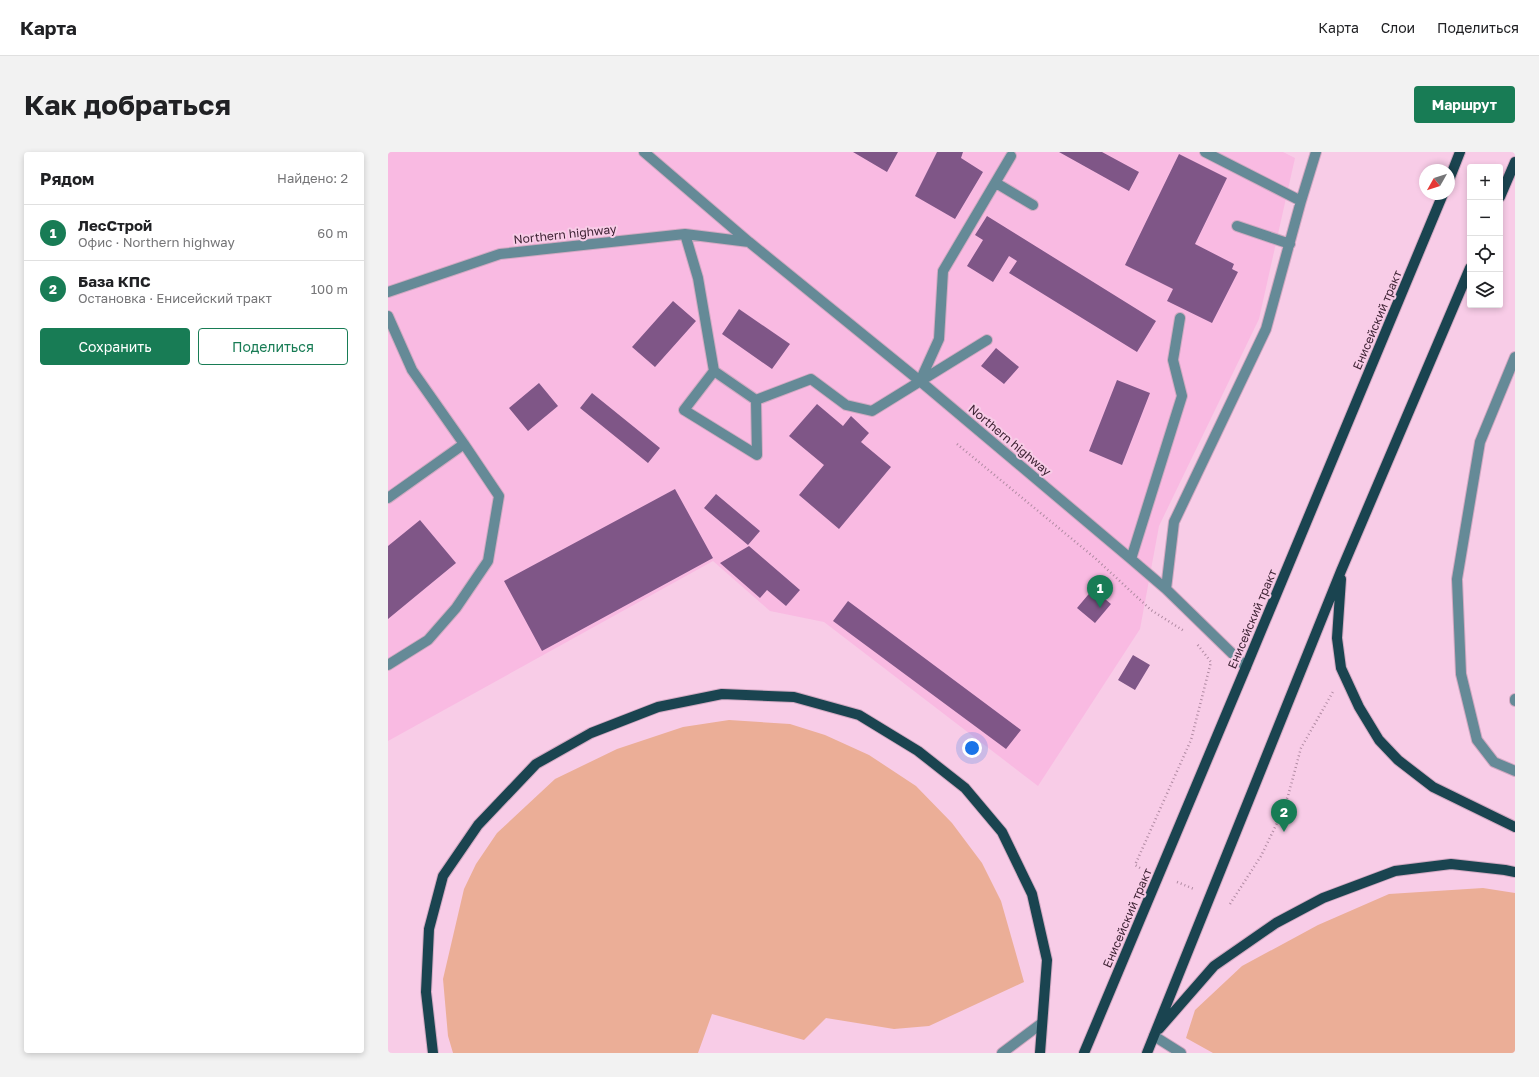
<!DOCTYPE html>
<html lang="ru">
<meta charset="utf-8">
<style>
body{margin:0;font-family:"Golos Text",sans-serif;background:#f2f2f2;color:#202124}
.controls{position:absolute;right:12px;top:12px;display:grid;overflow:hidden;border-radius:4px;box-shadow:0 2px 6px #0003}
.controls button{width:36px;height:36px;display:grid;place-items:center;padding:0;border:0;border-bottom:1px solid #e0e0e0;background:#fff;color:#202124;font:20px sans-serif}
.compass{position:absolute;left:1031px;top:12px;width:36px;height:36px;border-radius:50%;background:#fff;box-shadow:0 2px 6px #0003;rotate:231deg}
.you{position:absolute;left:584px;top:596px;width:14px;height:14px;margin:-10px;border:3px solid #fff;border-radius:50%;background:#1a73e8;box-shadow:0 0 0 6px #1a73e833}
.badge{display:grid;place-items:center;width:26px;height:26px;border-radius:50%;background:#187c55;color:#fff;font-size:13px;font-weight:700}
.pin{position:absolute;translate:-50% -33px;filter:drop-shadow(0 1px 2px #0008)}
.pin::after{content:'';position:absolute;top:21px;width:14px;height:12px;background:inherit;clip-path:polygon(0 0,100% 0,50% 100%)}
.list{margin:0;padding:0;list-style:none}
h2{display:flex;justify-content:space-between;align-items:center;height:52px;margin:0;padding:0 16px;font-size:17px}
h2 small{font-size:13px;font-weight:400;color:#757577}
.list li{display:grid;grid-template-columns:26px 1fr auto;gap:12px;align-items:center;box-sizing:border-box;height:56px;padding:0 16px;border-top:1px solid #e0e0e0}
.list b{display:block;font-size:15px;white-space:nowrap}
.list p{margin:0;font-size:13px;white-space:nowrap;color:#757577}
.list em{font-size:13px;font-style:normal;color:#757577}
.actions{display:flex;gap:8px;padding:12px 16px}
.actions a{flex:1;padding:9px 0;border:1px solid #187c55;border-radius:4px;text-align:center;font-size:14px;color:#187c55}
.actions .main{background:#187c55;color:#fff}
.icon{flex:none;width:22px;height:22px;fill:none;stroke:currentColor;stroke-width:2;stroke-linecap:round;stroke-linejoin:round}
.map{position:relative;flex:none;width:1127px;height:901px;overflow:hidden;border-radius:4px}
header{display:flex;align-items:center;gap:24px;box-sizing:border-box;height:56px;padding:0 20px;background:#fff;border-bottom:1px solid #e0e0e0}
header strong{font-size:19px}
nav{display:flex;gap:22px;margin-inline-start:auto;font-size:14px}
.intro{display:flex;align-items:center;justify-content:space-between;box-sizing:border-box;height:96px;padding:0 24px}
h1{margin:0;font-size:28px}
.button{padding:10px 18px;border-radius:4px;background:#187c55;color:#fff;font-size:14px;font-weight:700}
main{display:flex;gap:24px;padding:0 24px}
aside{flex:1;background:#fff;border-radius:4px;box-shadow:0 2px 6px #0003}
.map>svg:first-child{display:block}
.built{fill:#f9bae2}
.green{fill:#ebae97}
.building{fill:#7f5687}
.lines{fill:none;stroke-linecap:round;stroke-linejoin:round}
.minor-casing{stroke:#d2a9c2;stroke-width:12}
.major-casing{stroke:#d2a9c2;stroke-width:12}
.path{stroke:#b08aa2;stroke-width:2.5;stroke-dasharray:1 3;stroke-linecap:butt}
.minor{stroke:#658a97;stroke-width:10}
.major{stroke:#1a4450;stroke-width:10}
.labels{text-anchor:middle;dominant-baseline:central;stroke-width:4;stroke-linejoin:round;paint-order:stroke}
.street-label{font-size:12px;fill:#3a1f30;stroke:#f8cce7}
</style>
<header>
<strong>Карта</strong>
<nav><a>Карта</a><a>Слои</a><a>Поделиться</a></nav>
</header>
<div class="intro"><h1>Как добраться</h1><a class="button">Маршрут</a></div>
<main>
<aside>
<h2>Рядом<small>Найдено: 2</small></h2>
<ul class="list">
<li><span class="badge">1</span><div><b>ЛесСтрой</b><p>Офис · Northern highway</p></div><em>60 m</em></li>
<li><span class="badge">2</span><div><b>База КПС</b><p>Остановка · Енисейский тракт</p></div><em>100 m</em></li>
</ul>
<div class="actions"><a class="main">Сохранить</a><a>Поделиться</a></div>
</aside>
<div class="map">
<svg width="1127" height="901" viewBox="0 0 1127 901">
<rect width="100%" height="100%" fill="#f8cce7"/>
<path class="built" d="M0 0H895L907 6 871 167 771 374 752 477 650 634 436 470 382 459 325 409 0 589Z"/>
<path class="green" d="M341 568 402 572 437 583 481 603 528 634 564 671 594 711 613 749 636 830 541 874 506 877 438 866 416 888 324 862 310 901H65L60 884 55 827 76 737 88 712 109 681 167 627 229 597 295 575Z
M1095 736 1127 741V901H825L798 886 807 858 854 814 930 773 1001 742Z"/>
<path class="building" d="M465 0H510L499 20Z
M549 0H575L573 6 595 20 567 67 527 44Z
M671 0H714L751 20 741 39Z
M791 2 839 26 807 92 846 112 844 117 850 120 824 171 779 149 785 137 737 113Z
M599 64 768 169 749 200 621 121 629 109 621 104 605 130 579 114 595 88 587 83Z
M285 149 308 169 267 215 244 195Z
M351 157 402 192 384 217 334 182Z
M608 196 631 215 616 232 593 214Z
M729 228 762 241 734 313 701 299Z
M151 231 170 254 140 279 121 256Z
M204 241 272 296 260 311 192 256Z
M429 252 455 274 463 264 481 281 473 290 503 315 451 377 411 343 436 313 401 284Z
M287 337 325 406 154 499 116 429Z
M328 342 372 379 360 393 316 356Z
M32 368 68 411 0 467V394Z
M361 394 412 438 398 454 379 438 372 446 332 411Z
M705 437 723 452 707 471 689 456Z
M460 449 633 578 618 597 445 469Z
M745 503 762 513 747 538 730 528Z"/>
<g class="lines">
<g class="minor-casing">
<path id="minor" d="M256 0 361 90 532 229 743 407 778 437 858 515
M817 0 913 49
M608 31 645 53
M849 74 902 92
M297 82 310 126 326 219
M0 140 112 102 297 82 361 90
M0 164 24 218 76 292 0 346
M1127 205 1092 290 1069 427 1073 522 1089 588 1106 610 1127 619
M532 229 551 187 555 119 623 4
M368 248 326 219 296 258 369 303 368 248 423 227 458 253 484 259 599 188
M743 407 794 244 785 208 792 166
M778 437 786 370 878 177 913 49 928 0
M0 513 40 488 68 456 100 409 111 344 76 292
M1127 547V549
M766 884 793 901
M614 901 654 871"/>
</g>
<g class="major-casing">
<path id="major" d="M1061 28 1072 0
M1112 45 1127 10
M953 427 949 486 953 516 971 555 991 588 1010 608 1045 635 1127 675
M771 877 826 814 888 771 935 746 1007 719 1063 712 1117 718 1127 720
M45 901 38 840 41 777 55 724 90 673 148 612 203 581 270 555 334 542 406 545 471 563 530 599 577 636 614 680 644 742 659 808 652 901
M696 901 858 515 1055 42
M759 901 953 419 1082 116"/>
</g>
<path class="path" d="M569 292 707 406 763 458 796 479
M752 716 747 713 803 588 823 510 809 492
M789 730 806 737
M842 752 873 704 890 669 900 644 913 596 946 538"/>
<use href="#minor" class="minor"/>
<use href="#major" class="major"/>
</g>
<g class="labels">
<g class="street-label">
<text transform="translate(177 82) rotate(-6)">Northern highway</text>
<text transform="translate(989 168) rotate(-67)">Енисейский тракт</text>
<text transform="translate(622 288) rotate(40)">Northern highway</text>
<text transform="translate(864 467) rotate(-67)">Енисейский тракт</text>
<text transform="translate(739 766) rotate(-67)">Енисейский тракт</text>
</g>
</g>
</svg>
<div class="controls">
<button>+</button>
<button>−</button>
<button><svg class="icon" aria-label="locate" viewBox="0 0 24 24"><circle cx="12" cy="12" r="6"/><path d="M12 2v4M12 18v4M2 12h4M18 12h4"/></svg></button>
<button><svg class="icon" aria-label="layers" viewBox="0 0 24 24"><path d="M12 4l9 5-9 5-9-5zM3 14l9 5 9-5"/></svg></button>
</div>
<svg class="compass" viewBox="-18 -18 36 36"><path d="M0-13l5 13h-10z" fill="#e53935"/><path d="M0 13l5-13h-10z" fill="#757577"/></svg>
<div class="you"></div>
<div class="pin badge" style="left:712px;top:456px">1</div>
<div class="pin badge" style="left:896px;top:680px">2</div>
</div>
</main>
